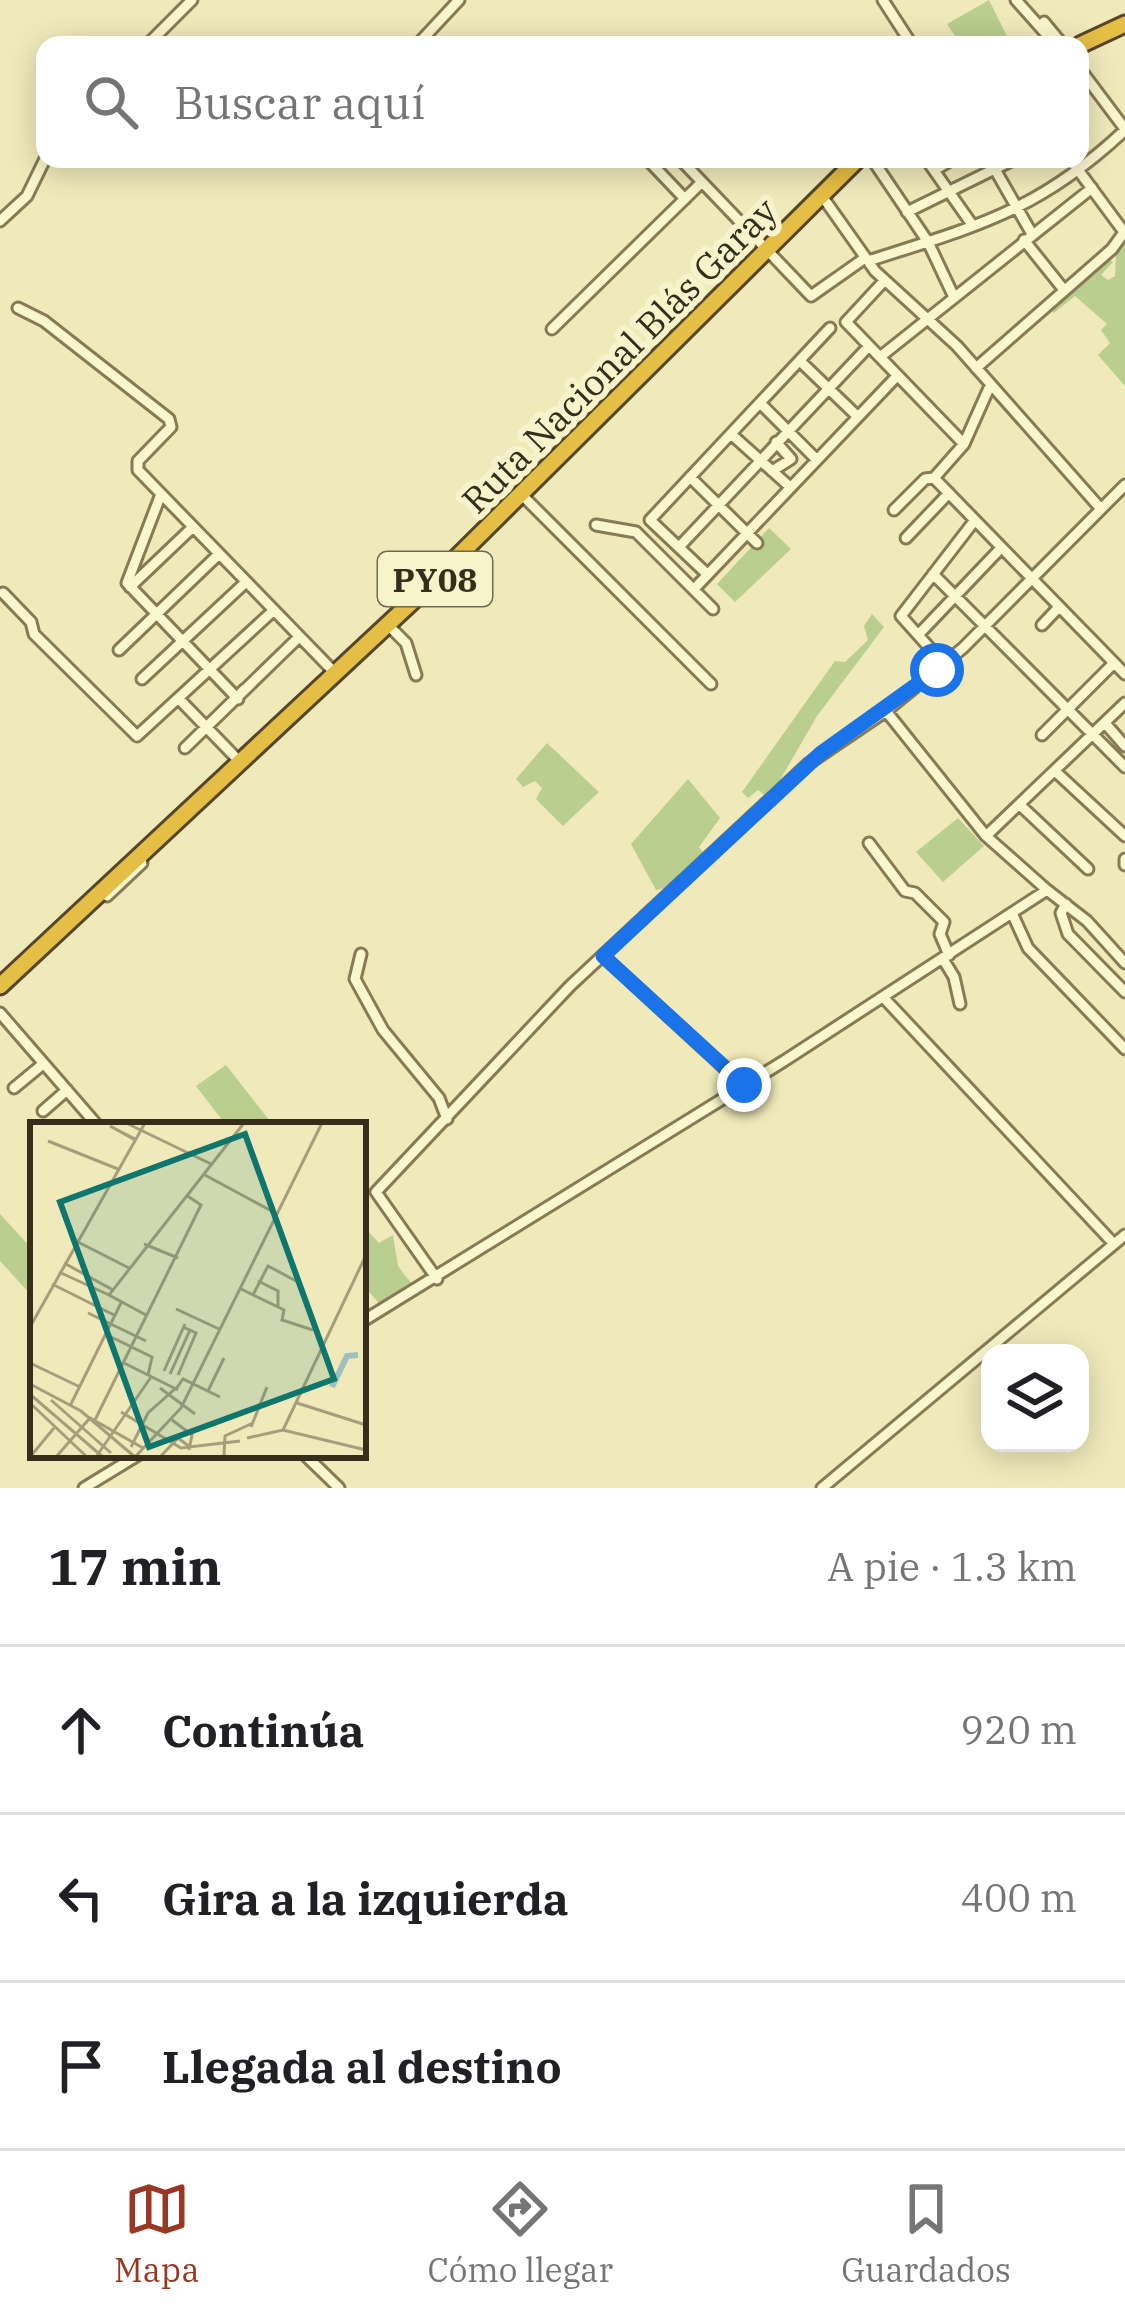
<!DOCTYPE html>
<html lang="es">
<meta charset="utf-8">
<style>
body{margin:0;font-family:"IBM Plex Serif",serif;background:#f6f6f6;color:#202124}
.controls{position:absolute;right:36px;bottom:36px;display:grid;overflow:hidden;border-radius:24px;box-shadow:0 6px 30px #0003}
.controls button{width:108px;height:108px;display:grid;place-items:center;padding:0;border:0;border-bottom:3px solid #e0e0e0;background:#fff;color:#202124;font:60px sans-serif}
.stop{position:absolute;width:36px;height:36px;margin:-27px;border:9px solid #1a73e8;border-radius:50%;background:#fff}
.stop.end{background:#1a73e8;border-color:#fff;box-shadow:0 3px 12px #0008}
.list{margin:0;padding:0;list-style:none}
h2{display:flex;justify-content:space-between;align-items:center;height:156px;margin:0;padding:0 48px;font-size:51px}
h2 small{font-size:39px;font-weight:400;color:#757577}
.list li{display:grid;grid-template-columns:78px 1fr auto;gap:36px;align-items:center;box-sizing:border-box;height:168px;padding:0 48px;border-top:3px solid #e0e0e0}
.list b{display:block;font-size:45px;white-space:nowrap}
.list em{font-size:39px;font-style:normal;color:#757577}
.icon{flex:none;width:66px;height:66px;fill:none;stroke:currentColor;stroke-width:2;stroke-linecap:round;stroke-linejoin:round}
.map{position:relative;flex:none;width:1125px;height:1488px;overflow:hidden}
.search{position:absolute;background:#fff;box-shadow:0 6px 30px #0003;left:36px;right:36px;top:36px;height:132px;display:flex;align-items:center;gap:30px;box-sizing:border-box;padding:0 42px;border-radius:24px;color:#757577;font-size:45px}
.sheet{height:660px;background:#fff}
nav{display:flex;justify-content:space-around;align-items:center;box-sizing:border-box;height:168px;border-top:3px solid #e0e0e0;background:#fff;font-size:33px;color:#757577}
nav a{display:grid;justify-items:center;gap:6px}
nav .on{color:#993822}
.map>svg:first-child{display:block}
.green{fill:#bace8f}
.lines{fill:none;stroke-linecap:round;stroke-linejoin:round}
.minor-casing{stroke:#877a54;stroke-width:15}
.highway-casing{stroke:#544629;stroke-width:21}
.minor{stroke:#faf6ce;stroke-width:9}
.highway{stroke:#e5be45;stroke-width:15}
.route{stroke:#1a73e8;stroke-width:15}
.labels{text-anchor:middle;dominant-baseline:central;stroke-width:12;stroke-linejoin:round;paint-order:stroke}
.shield{fill:#f7f3cb;stroke:#70684f;stroke-width:3}
.shield-label{font-size:33px;font-weight:bold;fill:#362d1a}
.street-label{font-size:36px;fill:#362d1a;stroke:#f7f3cb}
.inset-river{fill:none;stroke:#a0c0bd;stroke-width:6}
.inset-road{fill:none;stroke:#a69e7b;stroke-width:3}
.view{fill:#0f766e;fill-opacity:0.15;stroke:#0f766e;stroke-width:6}
.inset-edge{fill:none;stroke:#362d1a;stroke-width:6}
</style>
<div class="map">
<svg width="1125" height="1488" viewBox="0 0 1125 1488">
<rect width="100%" height="100%" fill="#f0eabb"/>
<path class="green" d="M989 0 1008 38 1001 45H961L947 24Z
M1125 243V386L1098 355 1110 343 1101 330 1107 324 1075 296 1054 313 1050 309 1108 259 1113 262 1101 275 1108 280 1115 276 1116 253Z
M769 528 791 549 735 602 717 584Z
M872 614 884 627 817 716 769 799 758 790 748 798 742 792 835 661 845 662 868 640 864 626Z
M547 743 599 792 563 826 536 799 542 788 535 781 523 787 516 779Z
M688 779 720 818 699 847 708 858 677 886 656 890 631 844Z
M958 818 984 846 943 882 916 852Z
M226 1065 273 1125H226L196 1086Z
M0 1214 33 1250V1297L0 1261Z
M363 1226 379 1243 393 1235 398 1266 417 1291 385 1310 363 1285Z"/>
<g class="lines">
<g class="minor-casing">
<path id="minor" d="M883 0 912 45
M1016 0 1056 45
M1044 22 1063 45
M147 45 192 0
M417 45 459 0
M1080 69 1125 129
M647 159 685 199
M680 159 811 296 865 258
M872 159 928 242 953 295
M926 159 973 226
M989 159 1032 234
M1070 159 1124 232
M936 169 953 159
M822 196 875 271 957 346 1101 509
M907 212 1015 159
M0 221 27 196 45 159
M1024 240 1064 290
M868 261C977 226 1039 211 1125 130
M885 280 846 322 964 444
M18 308 44 321 169 419 171 427 138 461V470L336 674
M552 329 702 182
M880 357 1092 188
M800 361 857 416
M976 368 1112 249 1125 231
M989 388 964 444 934 478 1125 674
M760 403 815 458
M731 434 789 486
M772 471 791 459 776 442
M690 477 757 543
M161 494 127 583 238 699
M521 494 711 684
M894 510 925 479 934 478
M596 525 636 532 713 609
M906 538 949 493
M679 547 869 346
M707 574 650 520 830 328
M933 574 1125 767
M130 587 193 527
M694 589 897 376
M3 593 31 622 34 634 137 736 274 610
M388 625 406 643 416 675
M1042 625 1059 607
M919 634 1001 548
M119 650 219 554
M944 664 901 616 975 520
M142 679 246 582
M245 689 185 748 299 637
M179 699 241 763
M1105 723 1125 746
M1042 735 1114 663
M1056 772 1125 836
M1021 806 1088 869
M986 836 1125 703
M869 843 905 891 915 893 944 922 940 934 949 955
M1125 859V865
M1047 890 1087 921 1125 963
M107 896 142 863
M1066 904 1061 913 1068 934 1125 992
M1012 913 1028 948 1125 1049
M361 954 355 979 383 1030 439 1098 447 1119
M603 956 755 1096
M943 959 954 977 960 1004
M883 997 1114 1244
M0 1013 97 1125
M14 1088 43 1064
M43 1111 67 1090
M437 1279 376 1192 570 986 808 764 886 711 963 648 1125 485
M363 1321 784 1061 1047 890 986 836 886 711
M305 1455 339 1488
M84 1488 138 1455
M822 1488 1125 1235"/>
</g>
<g class="highway-casing">
<path id="highway" d="M1080 45 1125 24
M0 986 416 598 858 159"/>
</g>
<use href="#minor" class="minor"/>
<use href="#highway" class="highway"/>
</g>
<g class="lines">
<path class="route" d="M744 1085 603 956 821 753 937 670"/>
</g>
<g class="labels">
<rect class="shield" x="378" y="552" width="114" height="54" rx="9"/>
<g class="shield-label">
<text x="435" y="579">PY08</text>
</g>
<g class="street-label">
<text transform="translate(619 355) rotate(-45)">Ruta Nacional Blás Garay</text>
</g>
</g>
<g transform="translate(30 1122)">
<rect width="336" height="336" fill="#f0eabb"/>
<path class="inset-river" d="M302 265 317 234 328 233"/>
<path class="inset-road" d="M96 1 181 42M105 18 80 4 105 17M18 19 88 47M173 52 247 92M46 119 99 146M114 122 148 136M34 141 83 168M29 150 79 173M228 159 248 169V186M22 162 84 193M209 166 254 188 252 198 283 208M223 173 238 144 268 160M146 187 189 207M58 191 116 219M116 193 79 173 214 1M0 205 115 1M75 212 122 235 118 253M92 240 148 268M0 241 50 265M134 249 155 202M140 252 160 208M148 253 166 211 153 205M0 262 51 289 105 335M130 266 165 292M146 267 153 257 190 275M178 269 194 236M2 274 73 335M21 278 81 331M0 281 57 335M267 281 336 303M41 282 92 179M91 290 151 326 210 319M65 298 171 83 156 73M142 298 162 313 159 328M221 305 237 265M253 308 336 133M217 316 253 308 336 328M101 325 118 291 146 266M194 333 195 314 223 301M0 335 24 306M26 335 60 296 113 326M66 335 121 255M105 335 151 286 292 1M130 335 148 316 160 325"/>
<path class="view" d="M215 12 304 257 119 325 30 80Z"/>
<rect width="336" height="336" class="inset-edge"/>
</g>
</svg>
<div class="controls">
<button><svg class="icon" aria-label="layers" viewBox="0 0 24 24"><path d="M12 4l9 5-9 5-9-5zM3 14l9 5 9-5"/></svg></button>
</div>
<div class="stop" style="left:937px;top:670px"></div>
<div class="stop end" style="left:744px;top:1085px"></div>
<div class="search"><svg class="icon" aria-label="search" viewBox="0 0 24 24"><circle cx="10" cy="10" r="6"/><path d="M15 15l6 6"/></svg>Buscar aquí</div>
</div>
<section class="sheet">
<h2>17 min<small>A pie · 1.3 km</small></h2>
<ul class="list">
<li><svg class="icon" aria-label="ahead" viewBox="0 0 24 24"><path d="M12 20V5M6 11l6-6 6 6"/></svg><div><b>Continúa</b></div><em>920 m</em></li>
<li><svg class="icon" aria-label="left" viewBox="0 0 24 24"><path d="M17 20v-9H6M10 6l-5 5 5 5"/></svg><div><b>Gira a la izquierda</b></div><em>400 m</em></li>
<li><svg class="icon" aria-label="arrive" viewBox="0 0 24 24"><path d="M6 21V4h12l-3 4 3 4H6"/></svg><div><b>Llegada al destino</b></div></li>
</ul>
</section>
<nav>
<a class="on"><svg class="icon" aria-label="map" viewBox="0 0 24 24"><path d="M3 6l6-2 6 2 6-2v14l-6 2-6-2-6 2zM9 4v14M15 6v14"/></svg>Mapa</a>
<a><svg class="icon" aria-label="directions" viewBox="0 0 24 24"><path d="M12 3l9 9-9 9-9-9zM9 14v-3h6M13 9l2 2-2 2"/></svg>Cómo llegar</a>
<a><svg class="icon" aria-label="saved" viewBox="0 0 24 24"><path d="M7 4h10v16l-5-4-5 4z"/></svg>Guardados</a>
</nav>
